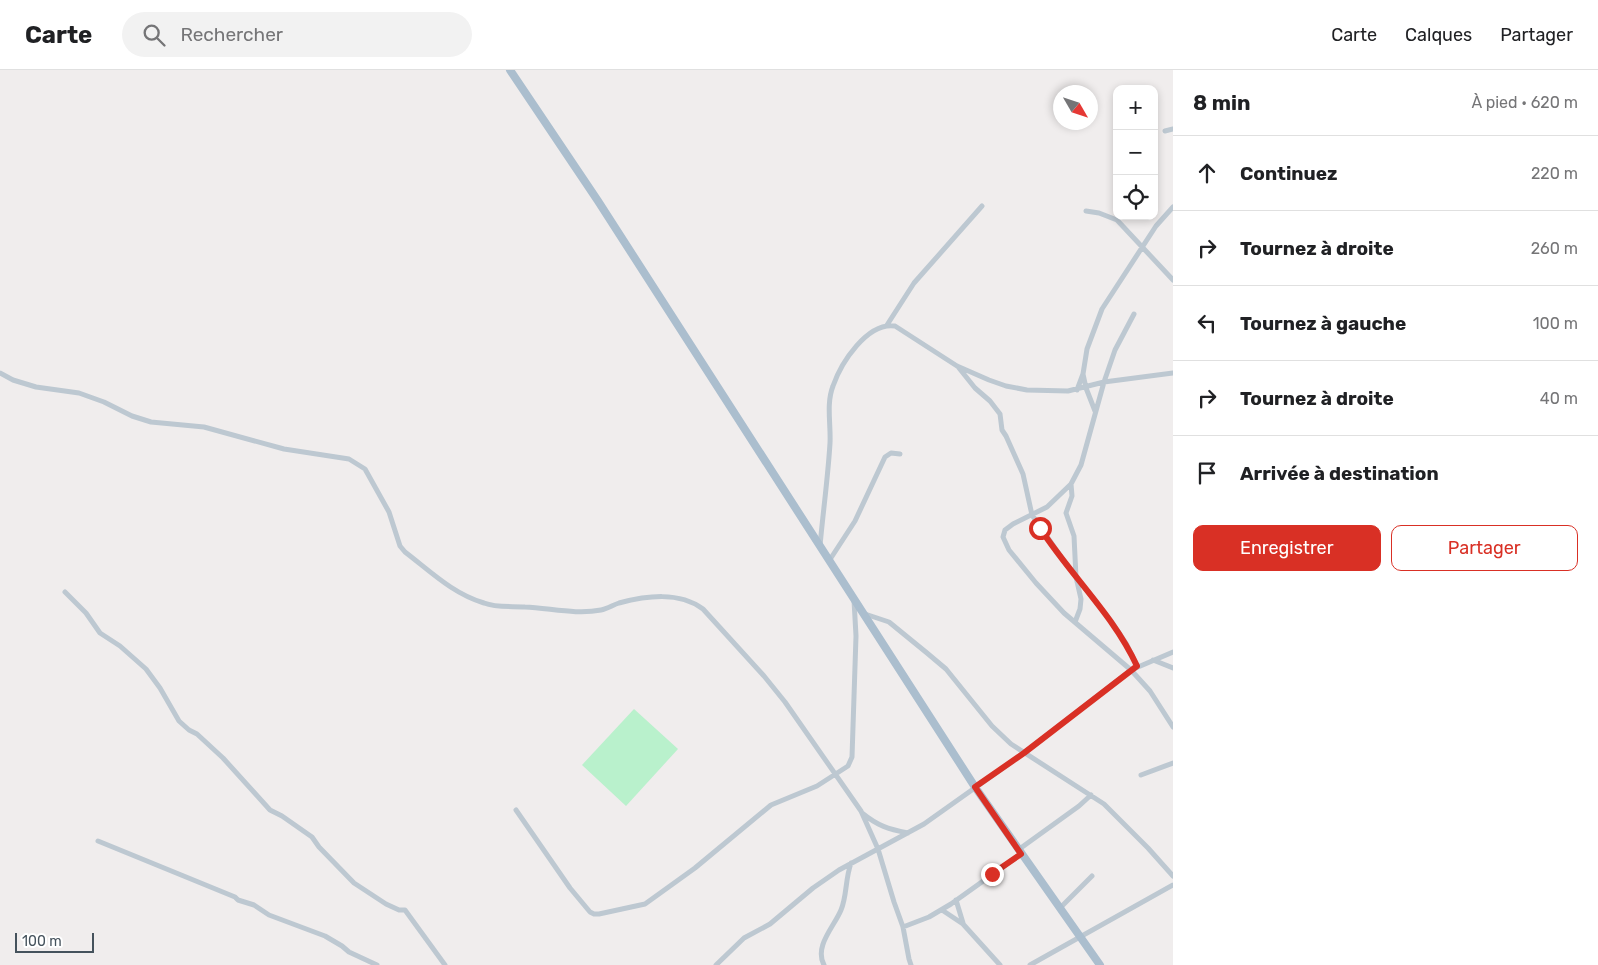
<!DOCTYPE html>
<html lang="fr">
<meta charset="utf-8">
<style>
body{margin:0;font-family:Rubik,sans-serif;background:#f2f2f2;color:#202124}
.controls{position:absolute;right:15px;top:15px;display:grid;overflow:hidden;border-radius:10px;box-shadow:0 2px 8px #0003}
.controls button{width:45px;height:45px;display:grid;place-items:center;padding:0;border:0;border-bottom:1px solid #e0e0e0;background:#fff;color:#202124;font:25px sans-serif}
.compass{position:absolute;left:1053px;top:15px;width:45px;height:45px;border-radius:50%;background:#fff;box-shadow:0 2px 8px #0003;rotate:129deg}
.scale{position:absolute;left:15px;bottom:12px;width:79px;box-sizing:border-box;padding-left:5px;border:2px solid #45525c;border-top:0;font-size:14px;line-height:18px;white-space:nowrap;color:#45525c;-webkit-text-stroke:4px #fff;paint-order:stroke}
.stop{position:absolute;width:15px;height:15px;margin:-11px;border:4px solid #d93025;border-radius:50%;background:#fff}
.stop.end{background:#d93025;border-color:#fff;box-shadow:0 1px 5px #0008}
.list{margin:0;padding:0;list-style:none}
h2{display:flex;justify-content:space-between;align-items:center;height:65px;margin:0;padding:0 20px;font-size:21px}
h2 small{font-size:16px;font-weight:400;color:#757577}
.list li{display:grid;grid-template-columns:32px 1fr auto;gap:15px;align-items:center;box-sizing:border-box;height:75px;padding:0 20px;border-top:1px solid #e0e0e0}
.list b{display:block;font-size:19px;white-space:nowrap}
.list em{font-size:16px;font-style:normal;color:#757577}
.actions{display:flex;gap:10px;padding:15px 20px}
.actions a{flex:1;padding:11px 0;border:1px solid #d93025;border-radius:10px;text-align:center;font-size:18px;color:#d93025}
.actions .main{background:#d93025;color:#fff}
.icon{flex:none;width:28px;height:28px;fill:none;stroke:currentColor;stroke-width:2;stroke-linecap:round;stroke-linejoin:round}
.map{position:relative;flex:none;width:1173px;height:895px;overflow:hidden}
header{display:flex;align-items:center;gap:30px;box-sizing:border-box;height:70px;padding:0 25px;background:#fff;border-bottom:1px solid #e0e0e0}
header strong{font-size:24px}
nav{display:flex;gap:28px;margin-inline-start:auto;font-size:18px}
.search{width:350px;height:45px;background:#f2f2f2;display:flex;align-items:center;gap:12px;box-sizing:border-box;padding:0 18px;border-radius:28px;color:#757577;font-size:19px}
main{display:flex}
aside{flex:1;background:#fff}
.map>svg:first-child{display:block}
.green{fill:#b9f1cc}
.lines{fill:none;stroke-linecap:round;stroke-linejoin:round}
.minor{stroke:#bdc8d1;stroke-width:5}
.primary{stroke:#abbece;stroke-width:8}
.route{stroke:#d93025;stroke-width:6}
</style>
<header>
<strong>Carte</strong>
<div class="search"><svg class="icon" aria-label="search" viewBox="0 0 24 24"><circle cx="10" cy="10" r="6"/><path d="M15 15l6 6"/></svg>Rechercher</div>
<nav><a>Carte</a><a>Calques</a><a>Partager</a></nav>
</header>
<main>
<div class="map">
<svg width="1173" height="895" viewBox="0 0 1173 895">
<rect width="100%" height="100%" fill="#f0eded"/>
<path class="green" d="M634 639 678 679 626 736 582 695Z"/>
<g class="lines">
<path class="minor" d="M1165 61 1173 59
M1086 141 1099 143 1117 150 1173 210
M1134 244 1115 280 1104 312 1081 395 1071 414 1047 437 1013 454 1005 460 1003 467 1009 480 1036 513 1064 543 1131 600 1150 621 1173 657
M887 255 914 213 982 136
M959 298 975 318 990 331 1000 344 1002 360 1006 366 1023 404 1032 445 1066 494 1111 551 1127 575 1137 596
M0 303 13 310 36 317 79 323 104 332 132 346 151 352 204 357 284 379 349 389 365 399 389 442 400 476 405 482C430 501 453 524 484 533 497 538 512 536 525 537 550 538 576 545 601 540 607 539 613 535 619 533 646 526 679 521 703 539L764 606 785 632 861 741 878 779 894 832 903 857 909 889 911 895
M1083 304 1086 318 1095 341
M1077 320 1083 304 1087 279 1102 239 1156 156 1173 137
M1071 414 1072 426 1066 443 1074 466 1076 507 1081 529 1080 539 1075 552
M820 476C823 442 828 407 830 373 831 354 826 334 833 316 841 293 867 252 895 256L957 296 989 310 1006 316 1027 320 1068 321 1104 312 1173 303
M829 491 855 451 885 387 891 383 900 384
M65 522 86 543 100 563 120 576 146 599 160 618 179 651 189 660 197 664 223 688 270 740 282 746 312 767 319 777 354 813 386 834 399 840H405L445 895
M865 544 889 552 927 583 946 599 992 656 1011 674 1104 734 1148 778 1173 806
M1153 590 1173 598
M1141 705 1173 693
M516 740 570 818 590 842 594 844H599L645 834 695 798 771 735 817 716 848 696 852 687 856 566 854 530
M862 743C878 756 888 759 908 763
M98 771 235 827 238 830 254 835 269 845 325 866 342 876 349 882 377 895
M1018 780 1079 736 1091 725
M956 830 963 853
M1060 838 1092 806
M942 840 963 854 1000 895
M903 857 929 847 951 834 1021 784
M716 895 744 868 770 854 813 818 839 800 924 754 1024 683 1131 600 1173 582
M824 895C814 876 834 857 841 840 847 826 845 810 851 793
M1030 895 1173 815"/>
<path class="primary" d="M510 0 598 131 975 717 1100 895"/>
</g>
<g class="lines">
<path class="route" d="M992 804 1021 784 975 717 1024 683 1137 596C1113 544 1071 506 1040 458"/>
</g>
</svg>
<div class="controls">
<button>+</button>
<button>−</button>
<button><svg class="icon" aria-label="locate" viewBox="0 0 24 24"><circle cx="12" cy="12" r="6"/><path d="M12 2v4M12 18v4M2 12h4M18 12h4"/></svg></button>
</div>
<svg class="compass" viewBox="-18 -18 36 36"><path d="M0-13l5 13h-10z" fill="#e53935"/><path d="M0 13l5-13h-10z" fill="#757577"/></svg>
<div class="scale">100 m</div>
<div class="stop" style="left:1040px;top:458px"></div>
<div class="stop end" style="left:992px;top:804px"></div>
</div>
<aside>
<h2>8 min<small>À pied · 620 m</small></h2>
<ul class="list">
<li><svg class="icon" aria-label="ahead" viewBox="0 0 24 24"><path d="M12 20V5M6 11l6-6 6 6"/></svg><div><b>Continuez</b></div><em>220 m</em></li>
<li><svg class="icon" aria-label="right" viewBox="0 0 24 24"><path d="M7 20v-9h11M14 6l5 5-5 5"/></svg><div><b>Tournez à droite</b></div><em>260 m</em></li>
<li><svg class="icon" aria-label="left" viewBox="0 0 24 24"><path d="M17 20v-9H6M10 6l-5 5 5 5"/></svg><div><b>Tournez à gauche</b></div><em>100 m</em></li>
<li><svg class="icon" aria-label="right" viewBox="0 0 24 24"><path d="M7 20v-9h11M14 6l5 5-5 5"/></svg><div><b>Tournez à droite</b></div><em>40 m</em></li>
<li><svg class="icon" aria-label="arrive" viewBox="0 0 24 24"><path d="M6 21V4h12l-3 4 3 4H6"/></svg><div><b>Arrivée à destination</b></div></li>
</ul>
<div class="actions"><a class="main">Enregistrer</a><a>Partager</a></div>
</aside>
</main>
